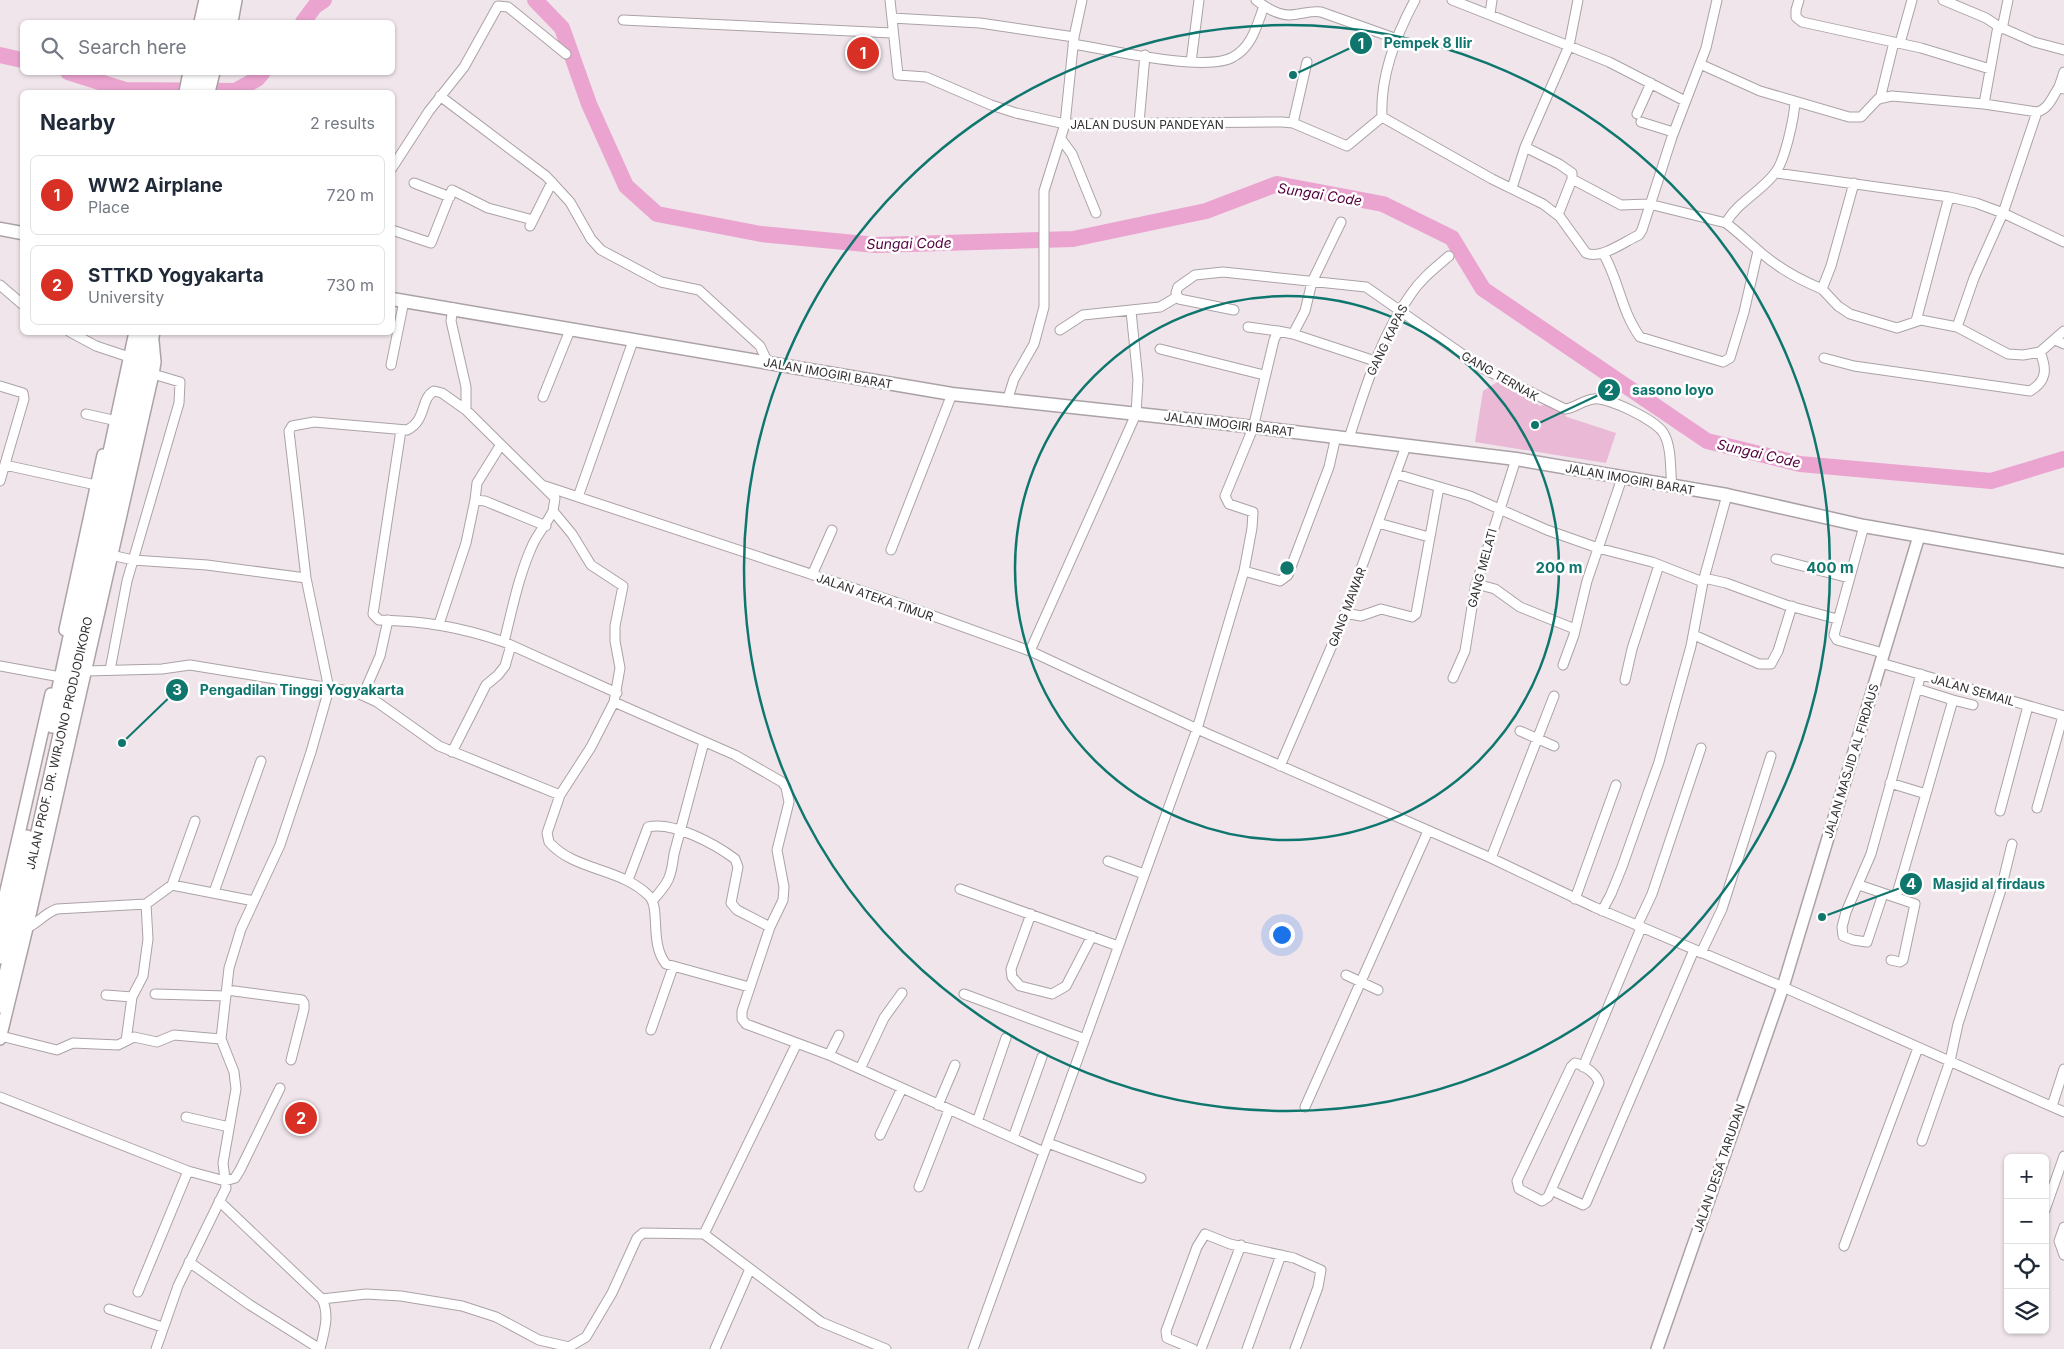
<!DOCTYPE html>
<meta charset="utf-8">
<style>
body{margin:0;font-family:Inter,sans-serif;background:#f6f6f7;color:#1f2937}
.controls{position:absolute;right:15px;bottom:15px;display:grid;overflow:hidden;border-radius:8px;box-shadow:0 1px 4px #0004}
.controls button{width:45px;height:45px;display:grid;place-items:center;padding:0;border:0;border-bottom:1px solid #e0e1e3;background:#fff;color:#1f2937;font:25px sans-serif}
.you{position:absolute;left:1281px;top:934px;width:18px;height:18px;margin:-12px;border:4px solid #fff;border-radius:50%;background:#1a73e8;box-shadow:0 0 0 8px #1a73e833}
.badge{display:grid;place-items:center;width:32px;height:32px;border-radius:50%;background:#d93025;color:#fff;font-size:16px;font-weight:700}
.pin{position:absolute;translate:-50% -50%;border:2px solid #fff;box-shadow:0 1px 5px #0006}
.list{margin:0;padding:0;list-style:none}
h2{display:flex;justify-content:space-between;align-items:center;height:65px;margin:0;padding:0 20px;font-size:21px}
h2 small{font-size:16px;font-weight:400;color:#747a83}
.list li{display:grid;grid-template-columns:32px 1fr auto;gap:15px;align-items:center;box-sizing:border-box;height:80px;margin:0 10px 10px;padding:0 10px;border:1px solid #e0e1e3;border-radius:8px}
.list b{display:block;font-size:19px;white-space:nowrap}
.list p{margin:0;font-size:16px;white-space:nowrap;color:#747a83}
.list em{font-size:16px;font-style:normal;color:#747a83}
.icon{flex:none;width:28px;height:28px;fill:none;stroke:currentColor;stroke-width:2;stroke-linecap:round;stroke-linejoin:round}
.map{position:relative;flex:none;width:2064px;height:1349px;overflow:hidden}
.search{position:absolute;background:#fff;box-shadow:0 1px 4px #0004;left:20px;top:20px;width:375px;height:55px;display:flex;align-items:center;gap:12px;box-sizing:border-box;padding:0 18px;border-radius:8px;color:#747a83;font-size:19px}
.panel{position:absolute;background:#fff;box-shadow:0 1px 4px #0004;left:20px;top:90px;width:375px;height:245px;border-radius:8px}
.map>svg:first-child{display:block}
.green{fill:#e9b9d6}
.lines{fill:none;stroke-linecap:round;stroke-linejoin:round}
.river{stroke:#eaa4cf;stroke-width:16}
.minor-casing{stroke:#aba2a7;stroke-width:11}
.tertiary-casing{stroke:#aba2a7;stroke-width:14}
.secondary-casing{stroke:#aba2a7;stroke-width:15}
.trunk-casing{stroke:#aba2a7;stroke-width:18}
.minor{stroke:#fff;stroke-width:9}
.tertiary{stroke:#fff;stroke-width:11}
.secondary{stroke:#fff;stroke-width:12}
.trunk{stroke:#fff;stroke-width:15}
.ring{fill:none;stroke:#0f766e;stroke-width:2.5}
.labels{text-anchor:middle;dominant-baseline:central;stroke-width:5;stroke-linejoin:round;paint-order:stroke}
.street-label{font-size:12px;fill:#332f31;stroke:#fff}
.water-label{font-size:14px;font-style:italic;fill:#54003e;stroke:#fff}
.centre{fill:#0f766e;stroke:#fff;stroke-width:2.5}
.ring-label{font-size:15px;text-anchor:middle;font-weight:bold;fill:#0f766e;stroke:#fff;stroke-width:5;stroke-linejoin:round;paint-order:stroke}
.leader{fill:none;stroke:#0f766e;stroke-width:2}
.callout-dot{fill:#0f766e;stroke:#fff;stroke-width:2}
.mark-label{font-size:15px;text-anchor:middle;font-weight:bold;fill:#fff}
.callout-label{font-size:14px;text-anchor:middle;font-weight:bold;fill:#0f766e;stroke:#fff;stroke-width:5;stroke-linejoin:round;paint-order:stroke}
</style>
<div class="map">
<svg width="2064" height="1349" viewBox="0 0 2064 1349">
<rect width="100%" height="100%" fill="#efe5eb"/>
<path class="green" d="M1499 381 1507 383 1540 406 1550 402 1567 417 1616 433 1606 463 1475 442 1483 391Z"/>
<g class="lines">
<path class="river" d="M535 0 562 28 589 104 626 186 657 214 761 234 876 245 1073 239 1206 211 1277 184 1383 204 1452 238 1483 289 1707 441 1800 464 1991 481 2064 459
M303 22 315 6 324 0
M0 55 22 60
M68 72 125 90 235 91 257 79 263 72"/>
<g class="minor-casing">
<path id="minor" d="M890 0 898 75 926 77 991 105 1016 113 1065 124 1282 122 1293 123 1347 146 1382 117
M1256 0C1265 7 1277 15 1289 15 1301 15 1310 10 1321 12L1397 39
M1452 0 1569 46 1578 0
M1799 0 1796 10V17L1802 22 1921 48 1990 69
M1943 0 1986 18 1998 26 1984 104
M1490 14 1492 0
M892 18 980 23 1074 37
M623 20 892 33
M1998 26 2034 42 2064 50
M2002 29 2008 0
M1900 43 1912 0
M1073 44C1106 49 1207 73 1233 57 1252 47 1257 25 1264 6
M1191 62 1199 0
M1700 64 1760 91 1849 117H1861L1878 99 1892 96 1984 104 2037 112C2049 109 2052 97 2059 87L2064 89
M2059 87 2064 72
M440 96 546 176 570 202 591 239 601 250 661 282 699 290 760 346 768 363
M1880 99 1894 42
M1795 102C1794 118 1785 161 1775 173 1761 192 1737 202 1726 223 1738 232 1747 241 1759 251 1777 267 1800 280 1822 289L1831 266 1854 183
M2037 112 2003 213 2064 242
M1637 114 1651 83
M1382 117 1492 179 1543 204 1560 217 1586 253C1601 260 1625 241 1639 235L1642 230 1672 137 1706 48 1717 0
M1382 117C1380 76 1396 35 1415 0
M1641 122 1673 132
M1139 123 1145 55
M1293 123 1307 62
M1061 139 1072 154 1096 213
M1525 147 1559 164 1572 173V179L1558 215
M392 168 429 111 464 67 498 6 508 7 566 54
M1776 173 1949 197 1976 203 2003 213 1974 278 1957 327
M1572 179 1621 205 1649 204 1726 223
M414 183 450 197
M1512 188 1525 147 1569 46 1609 62 1685 101
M530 226 552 182
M392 230 431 243 452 190 488 208 533 220
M1603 253C1619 280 1621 311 1640 337L1723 362 1730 358 1744 312 1758 251
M0 285 22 304
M1822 289 1838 306 1850 314 1897 328 1921 320 1957 327 2008 354 2023 355 2040 352 2064 331
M453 308 451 321 466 387V410L555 498 553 511 572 534 591 565 623 586 615 626V641L620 668 614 702 735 755 782 782 786 787 789 802 777 850 784 887 783 900 770 927 742 1011V1019L746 1024 829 1055 1044 1152
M1234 310 1179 299 1176 293 1178 287 1195 275 1223 272 1366 287 1482 368 1565 409C1575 408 1583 400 1594 399 1608 397 1658 421 1664 434 1672 448 1670 471 1672 487
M1916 321 1949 197
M1248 327 1278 331
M1060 330 1083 315 1160 307 1177 297
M70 332 96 346 132 358
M1293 334 1375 361
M2055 340 2064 344
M1160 349 1264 375
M1824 358 1854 366 2030 391C2047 381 2047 369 2040 352
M391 365 404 301
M0 386 23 393 24 399 0 481
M543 397 570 330
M1007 401 1014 379 1034 344 1044 307V191L1065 124 1074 37 1082 0
M86 414 117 421
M401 430 373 614 379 620C424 621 461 627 504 642 512 610 519 574 533 544 539 532 547 523 553 511
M1349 438C1365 389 1380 337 1411 294 1421 279 1435 268 1449 256
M5 465 96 485
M1396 474 1470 496 1547 530 1598 548 1652 562 1703 582
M545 486 892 601 1030 651 1206 733 1491 858 1594 907 1783 987 2064 1112
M578 497 633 341
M475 500 477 483 500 446
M1378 523 1429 537
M1864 526 1834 635 1837 640 1883 653
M891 550 952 394
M111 555 133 560 207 565 306 578 329 689 311 752 280 845 241 929 229 968 221 1039 234 1072 236 1089 223 1163 226 1188 178 1286 156 1349
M1776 559 1849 578
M1244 571 1252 528 1253 512 1229 504 1225 496 1253 428 1274 340 1278 331 1293 334 1305 311 1312 282 1341 222
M812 575 832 530
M306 578 289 431 292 426 314 422 407 430C427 420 420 399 434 391L442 393 466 410
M1704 578 1726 583 1786 605 1837 619
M1476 584 1495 589 1520 607 1575 629
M1345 613 1361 616 1381 609 1412 617 1416 614 1439 487
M439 624 466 543 475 500 485 501 546 526
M1694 635 1759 664H1771L1778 651 1792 606
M504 642 617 693
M1030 651 1136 414 1138 380 1131 311
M1881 663 2064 716
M1563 665 1574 635 1587 581 1622 478
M0 666 55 676
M110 670 127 581 179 403 180 382 153 374
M86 671 162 669 190 665 355 692 377 702 439 746 560 795 591 747 614 702
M1453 678 1465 651 1475 588 1516 459
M1625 680 1632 649 1659 565
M1918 689 1953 700 1926 794
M363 695 380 656 388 620
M1953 700 1973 705
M1520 731 1554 746
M452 752 486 685 498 675 505 666 511 645
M1280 766 1339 629 1406 446
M1890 783 1926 794 1896 897
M560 795 547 833 549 842C574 871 622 868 649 896 661 908 649 943 666 964L749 987
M2037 808 2063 716
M2000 811 2028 706
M1491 858 1554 696
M1108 861 1144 874
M628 880 648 827C673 821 715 844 735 859L738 867 731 903 737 910 770 927
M172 885 195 821
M1859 885 1915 904 1903 960 1900 962 1891 960
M960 889 1118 946
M214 892 261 761
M1883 894 1867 942 1853 940 1843 936 1842 927 1846 912 1871 854 1921 674
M1575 899 1616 785
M653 900C669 882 671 878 674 854L704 742
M1602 911 1611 894 1622 867 1659 762 1691 646 1703 582 1727 495
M1031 914 1011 969 1012 977 1020 986 1052 994 1066 986 1092 936
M1637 926 1652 894 1701 748
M27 928C38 923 45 913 57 909L146 904 172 885 254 901
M1701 953 1722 909 1771 756
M1346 975 1378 990
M227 990 302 1000 304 1003V1009L291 1060
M155 994 226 996
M964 994 1085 1039
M106 995 132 997
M651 1030 673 967
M1 1036 57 1050 73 1043 118 1045 134 1037 157 1042 174 1035 221 1039
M126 1041 132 997 143 976 148 939 146 904
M829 1055 839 1035
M1575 1063C1584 1065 1597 1074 1599 1083L1548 1197 1542 1201 1519 1189 1517 1181 1571 1067Z
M1583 1067 1641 928
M860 1069 884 1018 902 993
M0 1097 188 1171 225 1181 235 1178 240 1170 280 1088
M938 1105 955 1065
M2052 1106 2064 1069
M1305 1107 1428 831
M186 1117 229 1127
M977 1122 1006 1038
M880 1135 902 1088
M1013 1138 1042 1057
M1922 1141 1950 1061 1958 1024 2000 893 2012 844
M1048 1143 1141 1178
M919 1187 949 1110
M1551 1190 1583 1205 1586 1203 1694 950
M2045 1210 2064 1156
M2064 1227 2059 1241 2064 1255
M704 1234 796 1045
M1844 1246 1918 1048
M189 1262 250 1305 320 1349C324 1332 330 1315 322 1299L219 1201
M138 1292 188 1171
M322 1299 366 1294 401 1296 462 1306 496 1317 539 1340 569 1347 586 1337 612 1293 637 1238 643 1233 704 1234 821 1322 886 1349
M109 1309 162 1327
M715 1349 750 1269
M973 1349 1197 729 1244 571 1280 581 1288 575 1329 467 1336 436
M1193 1349 1167 1338 1166 1331 1197 1247 1205 1234 1230 1244 1294 1258 1321 1270 1318 1287 1295 1349
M1201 1349 1241 1245
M1247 1349 1281 1255"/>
</g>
<g class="tertiary-casing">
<path id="tertiary" d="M200 22 205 0
M232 22 236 0
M185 92 189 72
M65 630 103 455
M0 917 51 694
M0 1039 27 928 153 374 155 362 153 341
M1657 1349 1783 987 1919 536"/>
</g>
<g class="secondary-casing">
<path id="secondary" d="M0 229 22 233
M392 299 952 394 1212 422 1516 459 1727 495 1864 526 2064 561"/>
</g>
<g class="trunk-casing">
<path id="trunk" d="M212 22 216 0
M223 22 228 0
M196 92 201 72
M207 92 212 72
M52 725 137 332
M0 956 27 838
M0 1005 152 332"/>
</g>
<use href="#minor" class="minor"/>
<use href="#tertiary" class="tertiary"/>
<use href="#secondary" class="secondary"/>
<use href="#trunk" class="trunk"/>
</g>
<g class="ring">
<circle cx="1287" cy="568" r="272"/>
<circle cx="1287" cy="568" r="543"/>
</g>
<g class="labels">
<g class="street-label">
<text x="1147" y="124">JALAN DUSUN PANDEYAN</text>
<text transform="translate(1387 340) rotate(-64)">GANG KAPAS</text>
<text transform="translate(828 373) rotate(10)">JALAN IMOGIRI BARAT</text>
<text transform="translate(1500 376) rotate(30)">GANG TERNAK</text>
<text transform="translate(1229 424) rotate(7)">JALAN IMOGIRI BARAT</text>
<text transform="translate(1630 479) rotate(10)">JALAN IMOGIRI BARAT</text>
<text transform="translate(1482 568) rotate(-75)">GANG MELATI</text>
<text transform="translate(875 597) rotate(19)">JALAN ATEKA TIMUR</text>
<text transform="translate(1347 607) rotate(-69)">GANG MAWAR</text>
<text transform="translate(1973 690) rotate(16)">JALAN SEMAIL</text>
<text transform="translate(59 743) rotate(-77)">JALAN PROF. DR. WIRJONO PRODJODIKORO</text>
<text transform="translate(1851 761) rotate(-73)">JALAN MASJID AL FIRDAUS</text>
<text transform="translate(1719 1168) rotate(-71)">JALAN DESA TARUDAN</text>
</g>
<g class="water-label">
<text transform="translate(1320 194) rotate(9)">Sungai Code</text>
<text transform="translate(909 243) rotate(-1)">Sungai Code</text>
<text transform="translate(1759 453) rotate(13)">Sungai Code</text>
</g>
</g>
<circle cx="1287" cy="568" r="8" class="centre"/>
<g class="ring-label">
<text x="1559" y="573">200 m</text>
<text x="1830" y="573">400 m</text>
</g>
<path class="leader" d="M1293 75L1361 43M1535 425L1609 390M122 743L177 690M1822 917L1911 884"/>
<g class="callout-dot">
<circle cx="1293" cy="75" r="5"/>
<circle cx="1535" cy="425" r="5"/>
<circle cx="122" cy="743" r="5"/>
<circle cx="1822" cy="917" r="5"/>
<circle cx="1361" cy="43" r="12"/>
<circle cx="1609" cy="390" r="12"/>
<circle cx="177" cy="690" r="12"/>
<circle cx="1911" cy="884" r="12"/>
</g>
<g class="mark-label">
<text x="1361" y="49">1</text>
<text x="1609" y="395">2</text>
<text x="177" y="695">3</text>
<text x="1911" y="889">4</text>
</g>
<g class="callout-label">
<text x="1428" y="48">Pempek 8 Ilir</text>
<text x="1673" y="395">sasono loyo</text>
<text x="302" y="695">Pengadilan Tinggi Yogyakarta</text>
<text x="1989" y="889">Masjid al firdaus</text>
</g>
</svg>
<div class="controls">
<button>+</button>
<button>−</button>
<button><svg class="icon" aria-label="locate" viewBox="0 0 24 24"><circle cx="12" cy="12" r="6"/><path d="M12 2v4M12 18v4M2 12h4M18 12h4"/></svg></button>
<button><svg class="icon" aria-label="layers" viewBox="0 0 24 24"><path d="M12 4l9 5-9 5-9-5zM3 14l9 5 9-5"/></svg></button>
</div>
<div class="you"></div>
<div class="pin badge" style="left:863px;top:53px">1</div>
<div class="pin badge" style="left:301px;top:1118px">2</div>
<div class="search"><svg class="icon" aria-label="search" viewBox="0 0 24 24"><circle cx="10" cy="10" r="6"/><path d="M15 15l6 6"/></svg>Search here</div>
<section class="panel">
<h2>Nearby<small>2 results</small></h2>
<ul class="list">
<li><span class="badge">1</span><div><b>WW2 Airplane</b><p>Place</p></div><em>720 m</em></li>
<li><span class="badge">2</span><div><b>STTKD Yogyakarta</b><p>University</p></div><em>730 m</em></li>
</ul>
</section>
</div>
